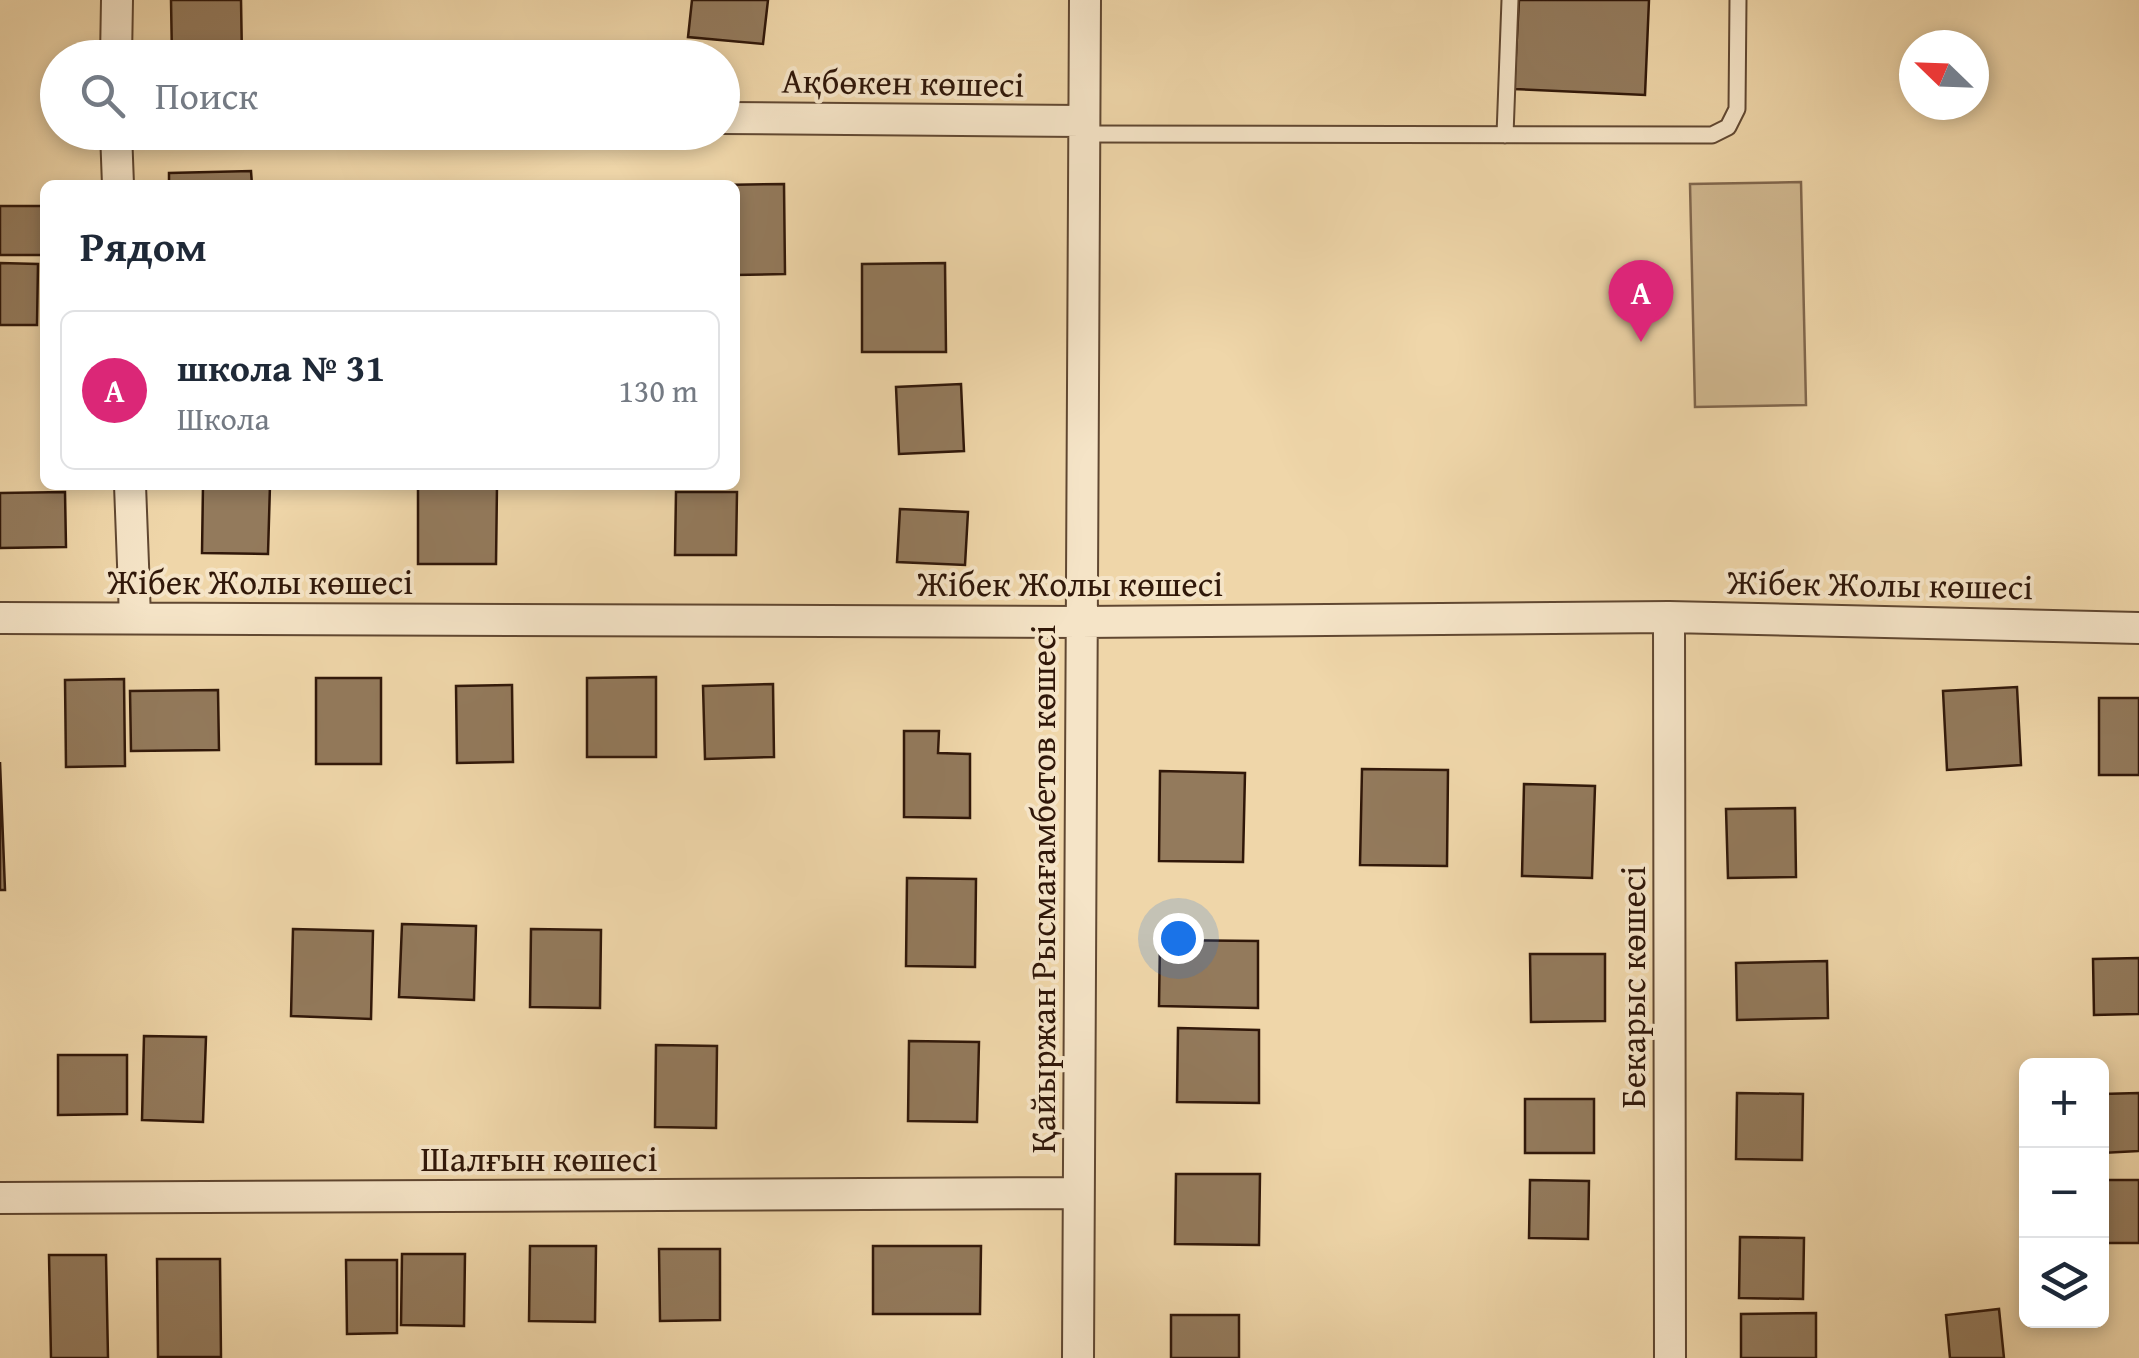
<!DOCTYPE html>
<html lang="ru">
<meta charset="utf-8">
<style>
body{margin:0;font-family:"Gentium Book Plus",serif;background:#f6f6f7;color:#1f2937}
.controls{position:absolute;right:30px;bottom:30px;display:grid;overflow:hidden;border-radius:15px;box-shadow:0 5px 15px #0003}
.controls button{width:90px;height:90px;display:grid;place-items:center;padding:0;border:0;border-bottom:2px solid #e0e1e3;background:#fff;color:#1f2937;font:50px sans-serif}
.compass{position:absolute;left:1899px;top:30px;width:90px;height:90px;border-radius:50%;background:#fff;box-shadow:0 5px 15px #0003;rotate:293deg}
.you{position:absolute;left:1178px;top:938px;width:35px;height:35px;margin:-25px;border:8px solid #fff;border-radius:50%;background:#1a73e8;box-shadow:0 0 0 15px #1a73e833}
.badge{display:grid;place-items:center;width:65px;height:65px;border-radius:50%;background:#db2777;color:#fff;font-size:32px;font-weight:700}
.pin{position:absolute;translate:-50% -82px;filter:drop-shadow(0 2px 5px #0008)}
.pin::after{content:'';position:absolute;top:52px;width:35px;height:30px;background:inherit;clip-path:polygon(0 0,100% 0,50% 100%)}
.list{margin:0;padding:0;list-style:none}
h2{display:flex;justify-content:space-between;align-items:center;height:130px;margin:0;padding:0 40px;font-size:42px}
h2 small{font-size:32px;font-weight:400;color:#747a83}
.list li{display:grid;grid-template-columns:65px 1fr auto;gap:30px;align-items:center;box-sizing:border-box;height:160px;margin:0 20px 20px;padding:0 20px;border:2px solid #e0e1e3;border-radius:15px}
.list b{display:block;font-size:38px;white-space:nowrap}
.list p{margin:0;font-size:32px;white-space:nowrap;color:#747a83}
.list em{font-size:32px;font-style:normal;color:#747a83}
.icon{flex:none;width:55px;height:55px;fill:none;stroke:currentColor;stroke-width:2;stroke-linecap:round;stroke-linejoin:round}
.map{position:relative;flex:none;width:2139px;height:1358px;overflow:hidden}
.search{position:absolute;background:#fff;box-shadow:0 5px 15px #0003;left:40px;top:40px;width:700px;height:110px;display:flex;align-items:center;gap:25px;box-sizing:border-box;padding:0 35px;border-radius:55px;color:#747a83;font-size:38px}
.panel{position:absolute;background:#fff;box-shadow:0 5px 15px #0003;left:40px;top:180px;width:700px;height:310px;border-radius:15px}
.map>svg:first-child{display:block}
.green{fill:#cfb68e;stroke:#80664c;stroke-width:2.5}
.building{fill:#937a5c;stroke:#301709;stroke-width:2.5}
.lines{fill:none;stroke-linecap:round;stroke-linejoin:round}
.lane-casing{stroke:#604731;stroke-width:19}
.street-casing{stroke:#604731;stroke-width:34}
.lane{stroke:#f5e4c7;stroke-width:15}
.street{stroke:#f5e4c7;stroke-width:30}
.labels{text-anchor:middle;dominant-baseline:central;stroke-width:8;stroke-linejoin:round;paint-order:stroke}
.street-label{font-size:35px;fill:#301709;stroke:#f5e4c7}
</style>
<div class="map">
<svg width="2139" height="1358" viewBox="0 0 2139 1358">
<rect width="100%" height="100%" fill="#efd6a9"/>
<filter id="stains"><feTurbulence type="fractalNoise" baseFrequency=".002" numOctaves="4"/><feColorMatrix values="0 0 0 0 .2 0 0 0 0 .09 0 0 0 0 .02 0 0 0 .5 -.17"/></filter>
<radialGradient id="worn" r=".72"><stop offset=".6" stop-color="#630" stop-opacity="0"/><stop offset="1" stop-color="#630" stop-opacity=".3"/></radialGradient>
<path class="green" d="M1801 182 1806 405 1695 407 1690 184Z"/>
<path class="building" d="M171 0H241L242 58H172Z
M692 0H768L763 44 688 37Z
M1519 0H1649L1645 95 1514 89Z
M251 171 252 185H169V173Z
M784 184 785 274 735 275V185H719Z
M0 206H45V255H0Z
M0 263 38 264 37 325H0Z
M945 263 946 352H862V264Z
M961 384 964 451 899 454 896 387Z
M203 485H270L268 554 202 553Z
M418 485H497L496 564H418Z
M65 492 66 547 0 548V493Z
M676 492H737L736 555H675Z
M900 509 968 512 965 565 897 562Z
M656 677V757H587V678Z
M316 678H381V764H316Z
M124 679 125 766 66 767 65 680Z
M773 684 774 757 705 759 703 686Z
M512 685 513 762 457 763 456 686Z
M2017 687 2021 765 1947 770 1943 691Z
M218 690 219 750 131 751 130 691Z
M2099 698H2139V775H2099Z
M904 731H939L938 753 970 754V818L904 817Z
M0 762 5 890H0Z
M1362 769 1448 770 1447 866 1360 865Z
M1160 771 1245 773 1243 862 1159 861Z
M1524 784 1595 786 1592 878 1522 876Z
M1795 808 1796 877 1728 878 1726 809Z
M907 878 976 879 975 967 906 966Z
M402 924 476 926 474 1000 399 997Z
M293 929 373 931 371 1019 291 1016Z
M531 929 601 930 600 1008 530 1007Z
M1160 940 1258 941V1008L1159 1006Z
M1530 954H1605V1021L1531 1022Z
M2139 958V1014L2094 1015 2093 959Z
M1827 961 1828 1018 1737 1020 1736 963Z
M1178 1028 1259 1030V1103L1177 1102Z
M144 1036 206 1037 203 1122 142 1120Z
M909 1041 979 1042 977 1122 908 1121Z
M656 1045 717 1046 716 1128 655 1127Z
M58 1055H127V1114L58 1115Z
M1737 1093 1803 1094 1802 1160 1736 1159Z
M2139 1093V1151L2102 1153V1094Z
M1525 1099H1594V1153H1525Z
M1176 1174H1260L1259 1245 1175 1244Z
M1530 1180 1589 1181 1588 1239 1529 1238Z
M2102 1180H2139V1243H2102Z
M1740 1237 1804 1238 1803 1299 1739 1298Z
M530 1246H596L595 1322 529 1321Z
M873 1246H981L980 1314H873Z
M659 1249H720V1320L660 1321Z
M402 1254H465L464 1326 401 1325Z
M49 1255H106L108 1358H51Z
M157 1259H220L221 1357H158Z
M346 1260H397V1333L347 1334Z
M1999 1309 2004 1358H1950L1946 1315Z
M1816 1313V1358H1741V1314Z
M1171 1315H1239V1358H1171Z"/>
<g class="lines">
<g class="lane-casing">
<path id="lane" d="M1083 134 1712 135 1728 127 1737 109 1738 0
M1505 135 1510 0"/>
</g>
<g class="street-casing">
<path id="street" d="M116 58 117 0
M722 118 1083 121
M116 132 118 185
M130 485 135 617
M1669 617 1670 1358
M0 618 1081 622 1669 617 2139 628
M0 1198 1078 1193
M1078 1358 1085 0"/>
</g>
<use href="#lane" class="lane"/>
<use href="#street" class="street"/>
</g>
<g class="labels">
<g class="street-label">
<text transform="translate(903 82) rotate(1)">Ақбөкен көшесі</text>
<text x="260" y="581">Жібек Жолы көшесі</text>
<text x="1070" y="583">Жібек Жолы көшесі</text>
<text transform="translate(1880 584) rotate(1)">Жібек Жолы көшесі</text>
<text transform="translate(1042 889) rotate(-90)">Қайыржан Рысмағамбетов көшесі</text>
<text transform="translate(1632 987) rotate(-90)">Бекарыс көшесі</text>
<text x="539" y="1158">Шалғын көшесі</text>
</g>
</g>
<rect width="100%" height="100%" filter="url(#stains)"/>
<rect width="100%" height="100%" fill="url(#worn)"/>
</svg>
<div class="controls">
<button>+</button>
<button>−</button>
<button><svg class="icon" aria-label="layers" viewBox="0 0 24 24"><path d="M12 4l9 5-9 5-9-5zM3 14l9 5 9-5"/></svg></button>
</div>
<svg class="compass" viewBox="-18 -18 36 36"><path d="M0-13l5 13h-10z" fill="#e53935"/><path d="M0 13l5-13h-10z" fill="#747a83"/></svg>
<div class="you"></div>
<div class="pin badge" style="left:1641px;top:342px">A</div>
<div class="search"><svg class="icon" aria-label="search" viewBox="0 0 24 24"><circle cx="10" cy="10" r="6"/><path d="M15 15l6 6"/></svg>Поиск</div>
<section class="panel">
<h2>Рядом<small></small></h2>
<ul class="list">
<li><span class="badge">A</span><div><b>школа № 31</b><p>Школа</p></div><em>130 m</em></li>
</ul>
</section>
</div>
